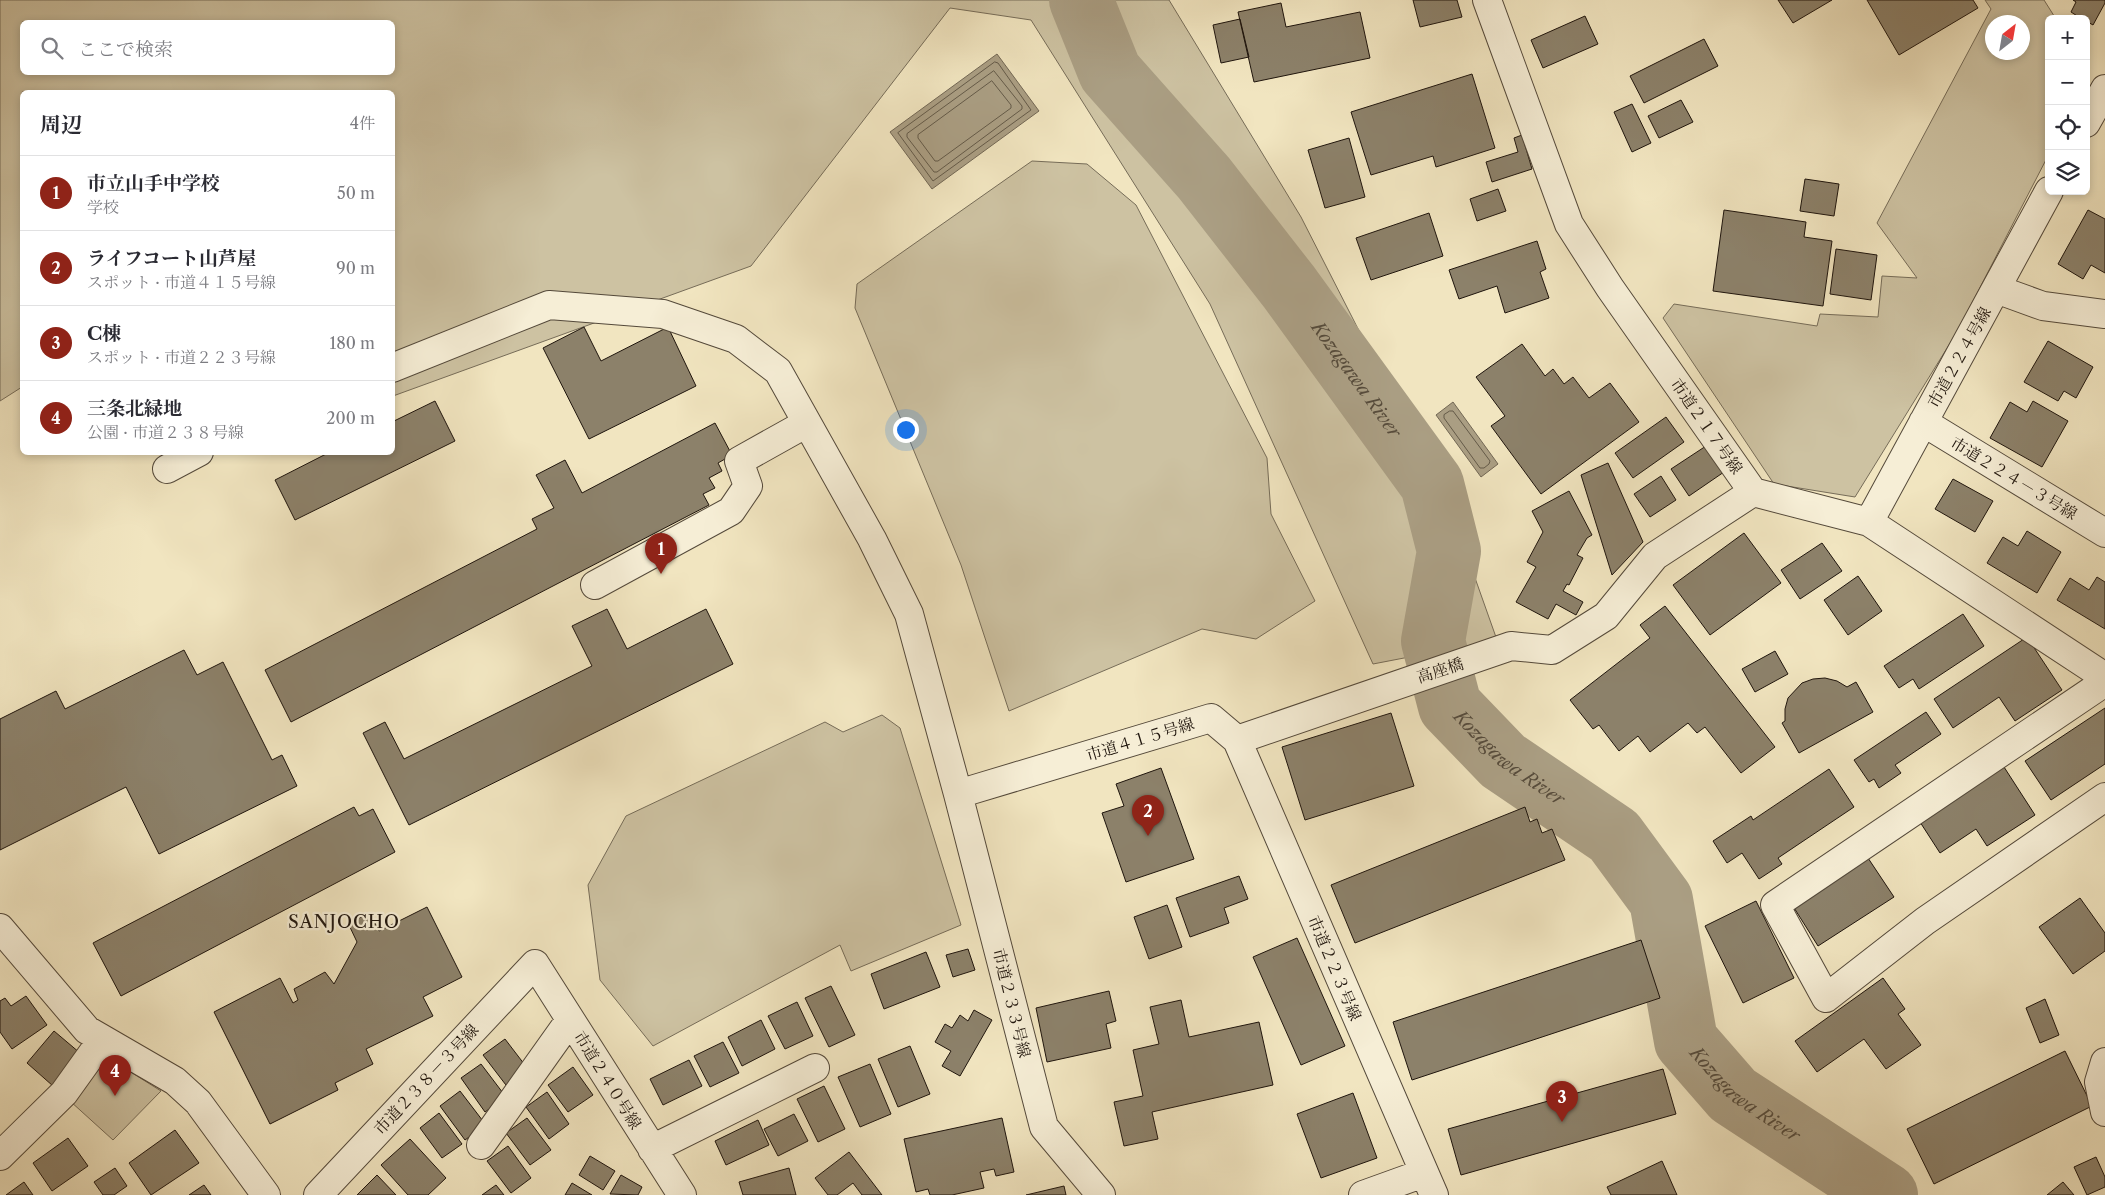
<!DOCTYPE html>
<html lang="ja">
<meta charset="utf-8">
<style>
body{margin:0;font-family:"Libre Caslon Text","Noto Serif JP",serif;background:#f2f2f3;color:#2b2b33}
.controls{position:absolute;right:15px;top:15px;display:grid;overflow:hidden;border-radius:8px;box-shadow:0 2px 8px #0003}
.controls button{width:45px;height:45px;display:grid;place-items:center;padding:0;border:0;border-bottom:1px solid #e1e1e2;background:#fff;color:#2b2b33;font:25px sans-serif}
.compass{position:absolute;left:1985px;top:15px;width:45px;height:45px;border-radius:50%;background:#fff;box-shadow:0 2px 8px #0003;rotate:31deg}
.you{position:absolute;left:905px;top:429px;width:18px;height:18px;margin:-12px;border:4px solid #fff;border-radius:50%;background:#1a73e8;box-shadow:0 0 0 8px #1a73e833}
.badge{display:grid;place-items:center;width:32px;height:32px;border-radius:50%;background:#8f2418;color:#fff;font-size:16px;font-weight:700}
.pin{position:absolute;translate:-50% -41px;filter:drop-shadow(0 1px 2px #0008)}
.pin::after{content:'';position:absolute;top:26px;width:18px;height:15px;background:inherit;clip-path:polygon(0 0,100% 0,50% 100%)}
.list{margin:0;padding:0;list-style:none}
h2{display:flex;justify-content:space-between;align-items:center;height:65px;margin:0;padding:0 20px;font-size:21px}
h2 small{font-size:16px;font-weight:400;color:#7c7c81}
.list li{display:grid;grid-template-columns:32px 1fr auto;gap:15px;align-items:center;box-sizing:border-box;height:75px;padding:0 20px;border-top:1px solid #e1e1e2}
.list b{display:block;font-size:19px;white-space:nowrap}
.list p{margin:0;font-size:16px;white-space:nowrap;color:#7c7c81}
.list em{font-size:16px;font-style:normal;color:#7c7c81}
.icon{flex:none;width:28px;height:28px;fill:none;stroke:currentColor;stroke-width:2;stroke-linecap:round;stroke-linejoin:round}
.map{position:relative;flex:none;width:2105px;height:1195px;overflow:hidden}
.search{position:absolute;background:#fff;box-shadow:0 2px 8px #0003;left:20px;top:20px;width:375px;height:55px;display:flex;align-items:center;gap:12px;box-sizing:border-box;padding:0 18px;border-radius:8px;color:#7c7c81;font-size:19px}
.panel{position:absolute;background:#fff;box-shadow:0 2px 8px #0003;left:20px;top:90px;width:375px;height:365px;border-radius:8px}
.map>svg:first-child{display:block}
.green{fill:#cdc2a2;stroke:#766c58;fill-rule:evenodd}
.water{fill:#aa9e83;stroke:#726754}
.lines{fill:none;stroke-linecap:round;stroke-linejoin:round}
.shore{stroke:#645a48;stroke-width:1}
.river{stroke:#aa9e83;stroke-width:64}
.building{fill:#8c816a;stroke:#1f150d}
.minor-casing{stroke:#54493a;stroke-width:30}
.minor{stroke:#f6eed6;stroke-width:28}
.labels{text-anchor:middle;dominant-baseline:central;stroke-width:4.5;stroke-linejoin:round;paint-order:stroke}
.street-label{font-size:16px;fill:#1f150d;stroke:#f6eed6}
.water-label{font-size:18px;font-style:italic;fill:#574c3c;stroke:#f6eed6}
.neighbourhood-label{font-size:18px;letter-spacing:1px;fill:#1f150d;stroke:#f6eed6}
</style>
<div class="map">
<svg width="2105" height="1195" viewBox="0 0 2105 1195">
<rect width="100%" height="100%" fill="#f1e5c0"/>
<filter id="stains"><feTurbulence type="fractalNoise" baseFrequency=".004" numOctaves="4"/><feColorMatrix values="0 0 0 0 .2 0 0 0 0 .09 0 0 0 0 .02 0 0 0 .5 -.17"/></filter>
<radialGradient id="worn" r=".72"><stop offset=".6" stop-color="#630" stop-opacity="0"/><stop offset="1" stop-color="#630" stop-opacity=".3"/></radialGradient>
<path class="green" d="M0 0H1169L1301 217 1452 513 1497 640 1373 664 1210 304 1031 20 950 8 751 266 393 396 392 92H22V387L0 401ZM22 22H392V72H22Z
M1985 0H2044L2056 19H2049V154L1957 332 1855 497 1774 484 1663 318 1674 304 1817 326 1820 314 1878 317 1882 276 1917 278 1877 223 1991 9ZM1992 22H2022V52H1992Z
M1032 161 1087 164 1136 205 1267 458 1271 514 1315 601 1256 639 1202 629 1009 711 961 565 855 308 857 284Z
M882 715 900 728 961 925 851 971 840 945 653 1046 600 980 588 885 626 816 825 722 843 732Z
M110 1059 161 1091 113 1140 70 1101 100 1064Z"/>
<path class="water" d="M997 54 1039 111 932 189 890 132Z
M1453 402 1498 464 1481 477 1436 415Z"/>
<g class="lines">
<path class="shore" d="M995 62 998 63 1031 110 933 181 898 133Z
M994 71 1022 106V109L937 172H934L907 137V134Z
M992 81 1011 105V108L938 161H935L918 138V135Z
M1450 411H1453L1490 461 1489 464 1484 468H1480L1444 418V415Z"/>
<path class="river" id="s1" d="M1081 0 1110 72 1204 178 1289 287 1432 484 1449 551 1433 641 1450 706 1503 761 1614 836 1661 900 1686 1041 1733 1095 1886 1195"/>
</g>
<path class="building" d="M1413 0H1457L1462 17 1420 27Z
M1778 0H1832L1793 23Z
M1867 0H1973L1978 8 1899 55Z
M2073 0H2105V3L2093 25 2086 21V19H2082L2071 12 2076 2Z
M1281 3 1286 27 1360 12 1370 58 1254 82 1238 12Z
M1585 16 1598 44 1543 68 1531 40Z
M1240 19 1249 57 1221 63 1213 25Z
M1704 39 1718 66 1644 103 1630 76Z
M1472 74 1495 148 1436 167 1433 156 1371 175 1351 112Z
M1681 100 1693 122 1659 138 1648 116Z
M1632 104 1651 143 1632 152 1614 112Z
M1522 135 1532 169 1492 182 1486 162 1518 152 1514 138Z
M1349 138 1365 197 1325 208 1308 150Z
M1805 179 1839 184 1834 216 1800 211Z
M1498 189 1506 211 1477 221 1470 199Z
M1724 210 1806 222 1804 237 1832 241 1823 306 1713 291Z
M2088 210 2105 219V273L2091 265 2083 279 2058 264Z
M1429 213 1443 256 1371 280 1356 238Z
M1537 241 1546 269 1540 272 1549 298 1505 313 1497 286 1459 299 1449 270Z
M1836 249 1877 255 1871 300 1830 294Z
M584 327 601 361 668 327 696 386 589 439 543 348Z
M2048 341 2093 367 2076 398 2064 391 2058 401 2024 382Z
M1522 344 1545 376 1553 369 1564 384 1573 377 1589 398 1610 383 1639 422 1541 494 1491 426 1505 416 1476 377Z
M435 401 455 441 295 520 275 480 330 452H392V422Z
M2033 401 2068 421 2042 467 1990 438 2010 402 2027 412Z
M1666 417 1684 442 1633 478 1615 453Z
M715 423 732 455 718 463 722 471 709 478 715 488 703 494 709 505 291 722 265 670 537 529 532 519 554 508 536 475 565 460 582 493Z
M1706 446 1724 472 1689 496 1671 469Z
M1608 463 1643 542 1612 575 1581 475Z
M1661 476 1676 500 1650 517 1634 494Z
M1953 479 1993 501 1975 532 1935 509Z
M1569 491 1592 535 1587 538 1577 555 1583 558 1569 585 1567 584 1563 591 1583 602 1576 615 1556 604 1548 619 1516 602 1536 567 1527 562 1543 532 1532 511Z
M2027 531 2061 552 2037 593 1987 563 2003 537 2018 546Z
M1744 533 1781 583 1710 635 1673 585Z
M1822 543 1842 571 1800 599 1781 570Z
M1858 576 1882 611 1848 635 1824 600Z
M2097 577 2105 582V629L2057 600 2070 578 2089 590Z
M1665 606 1775 747 1741 773 1705 727 1697 733 1688 723 1650 752 1638 736 1619 751 1599 725 1593 729 1570 700 1650 638 1640 625Z
M607 609 627 649 706 609 733 664 409 825 363 733 385 722 404 759 592 666 572 626Z
M1963 614 1984 646 1919 689 1913 679 1899 688 1884 666Z
M2027 637 2062 690 2015 721 1999 697 1953 728 1934 699Z
M184 650 197 675 223 662 272 760 282 755 297 786 159 854 126 787 0 850V719L56 691 65 709Z
M1775 651 1788 674 1755 692 1742 669Z
M1825 678 1837 681 1847 687 1856 682 1873 712 1799 753 1782 723 1785 721V709L1788 698 1802 683 1813 679Z
M2105 708V764L2051 800 2025 761Z
M1926 712 1941 734 1895 765 1901 773 1879 788 1874 779 1869 782 1854 760Z
M1391 713 1414 786 1305 820 1282 747Z
M2004 767 2035 815 1987 846 1976 829 1940 853 1920 822Z
M1161 768 1194 859 1126 882 1102 813 1124 806 1116 784Z
M1829 769 1854 807 1778 858 1782 864 1759 879 1742 853 1727 863 1713 841 1751 816 1753 820Z
M354 807 359 816 373 809 395 852 121 996 93 943Z
M1525 807 1530 822 1537 819 1542 833 1552 829 1565 860 1355 943 1331 885Z
M1866 855 1894 897 1818 946 1791 903Z
M1239 876 1248 899 1224 908 1229 923 1190 937 1176 898Z
M2080 898 2105 933V951L2073 974 2039 927Z
M1756 901 1794 978 1743 1003 1705 926Z
M1167 905 1182 947 1149 959 1134 917Z
M427 907 462 977 423 997 433 1016 366 1049 373 1064 335 1083 338 1090 270 1124 214 1012 280 978 293 1003 298 1000 294 989 325 972 334 984 357 942 348 923 370 913 379 931Z
M1297 938 1345 1046 1301 1065 1253 957Z
M1641 940 1660 998 1412 1080 1393 1022Z
M968 949 975 970 953 977 946 955Z
M926 952 940 987 884 1009 871 974Z
M1883 978 1905 1009 1898 1014 1921 1045 1886 1069 1864 1039 1817 1072 1795 1041Z
M831 986 855 1035 829 1047 805 998Z
M1109 991 1116 1021 1106 1024 1111 1048 1047 1062 1036 1008Z
M26 996 47 1025 12 1049 0 1032V1001L5 998 11 1006Z
M2045 999 2059 1035 2040 1043 2026 1008Z
M1181 1000 1189 1037 1259 1022 1273 1085 1152 1112 1158 1139 1124 1146 1114 1102 1143 1096 1133 1050 1159 1044 1150 1007Z
M797 1002 813 1036 785 1049 768 1016Z
M974 1010 992 1020 960 1076 942 1066 951 1051 935 1042 945 1024 952 1028 960 1015 968 1021Z
M761 1020 775 1049 742 1066 728 1037Z
M54 1031 80 1053 53 1086 27 1063Z
M505 1039 531 1073 509 1089 483 1055Z
M723 1042 739 1073 710 1087 694 1056Z
M910 1046 930 1094 898 1107 878 1059Z
M2065 1051 2092 1106 1934 1184 1907 1129Z
M689 1060 702 1086 663 1105 650 1079Z
M481 1064 506 1097 485 1112 461 1078Z
M870 1064 891 1114 860 1127 838 1077Z
M573 1067 593 1095 568 1112 548 1085Z
M1663 1069 1676 1114 1461 1175 1448 1129Z
M824 1086 845 1129 818 1142 797 1099Z
M460 1091 486 1125 465 1140 440 1106Z
M547 1092 569 1124 549 1139 526 1107Z
M1353 1093 1377 1158 1321 1178 1297 1114Z
M439 1113 462 1144 442 1158 420 1128Z
M794 1114 808 1141 778 1156 764 1129Z
M527 1118 551 1150 530 1165 506 1133Z
M1002 1118 1014 1172 996 1176 994 1169 980 1172 984 1188 952 1195H930L928 1189 916 1192 904 1139Z
M758 1120 769 1145 726 1165 715 1141Z
M175 1130 199 1163 151 1195 129 1163Z
M68 1138 88 1166 52 1191 33 1163Z
M410 1139 446 1178 428 1195H408L381 1165Z
M508 1146 531 1178 511 1193 487 1161Z
M849 1152 882 1195H862L853 1183 837 1195H828L815 1178Z
M590 1156 615 1171 603 1190 579 1175Z
M2096 1157 2105 1177V1187L2087 1195 2074 1167Z
M1662 1161 1677 1195H1611L1607 1187Z
M115 1168 127 1186 114 1195H103L94 1182Z
M789 1168 796 1195H743L739 1182Z
M377 1175 396 1195H357Z
M621 1175 642 1187 638 1195 610 1194Z
M24 1182 33 1195H6Z
M2063 1182 2074 1195H2047Z
M572 1183 592 1195H565Z
M204 1185 211 1195H189Z
M496 1185 504 1195H482Z
M1064 1186 1066 1195H1026Z"/>
<g class="lines">
<g class="minor-casing">
<path id="minor" d="M1487 0 1569 224 1610 288 1753 492 1869 522 2105 677
M2086 123 2105 89
M1996 289 2043 306 2105 314
M392 368 549 305 663 314 736 339 778 371 872 539 909 614 958 794 1044 1127 1101 1195
M1923 422 2105 533
M167 469 199 452
M1869 522 2049 191
M595 585 731 511 748 486 739 461 807 423
M2105 682 1775 905 1826 998 1925 921 2105 797
M1237 740 1434 1195
M958 794 1211 718 1237 740 1511 646 1552 650 1606 616 1655 556 1753 492
M0 928 87 1030 175 1081 198 1102 266 1195
M2105 1062 2099 1082 2105 1112
M481 1145 570 1020
M652 1149 815 1068
M0 1156 64 1093 102 1040
M318 1195 535 964 682 1195
M1363 1195 1424 1173"/>
</g>
<use href="#minor" class="minor"/>
</g>
<g class="labels">
<g class="street-label">
<text transform="translate(1959 357) rotate(-61)">市道２２４号線</text>
<text transform="translate(1707 426) rotate(55)">市道２１７号線</text>
<text transform="translate(2014 478) rotate(31)">市道２２４－３号線</text>
<text transform="translate(1440 670) rotate(-18)">高座橋</text>
<text transform="translate(1140 739) rotate(-17)">市道４１５号線</text>
<text transform="translate(1335 968) rotate(67)">市道２２３号線</text>
<text transform="translate(1012 1003) rotate(76)">市道２３３号線</text>
<text transform="translate(426 1079) rotate(-47)">市道２３８－３号線</text>
<text transform="translate(608 1080) rotate(58)">市道２４０号線</text>
</g>
<g class="water-label">
<text stroke="none"><textPath href="#s1" startOffset="472">Kozagawa River</textPath></text>
<text stroke="none"><textPath href="#s1" startOffset="908">Kozagawa River</textPath></text>
<text stroke="none"><textPath href="#s1" startOffset="1342">Kozagawa River</textPath></text>
</g>
<g class="neighbourhood-label">
<text x="344" y="922">SANJOCHO</text>
</g>
</g>
<rect width="100%" height="100%" filter="url(#stains)"/>
<rect width="100%" height="100%" fill="url(#worn)"/>
</svg>
<div class="controls">
<button>+</button>
<button>−</button>
<button><svg class="icon" aria-label="locate" viewBox="0 0 24 24"><circle cx="12" cy="12" r="6"/><path d="M12 2v4M12 18v4M2 12h4M18 12h4"/></svg></button>
<button><svg class="icon" aria-label="layers" viewBox="0 0 24 24"><path d="M12 4l9 5-9 5-9-5zM3 14l9 5 9-5"/></svg></button>
</div>
<svg class="compass" viewBox="-18 -18 36 36"><path d="M0-13l5 13h-10z" fill="#e53935"/><path d="M0 13l5-13h-10z" fill="#7c7c81"/></svg>
<div class="you"></div>
<div class="pin badge" style="left:661px;top:574px">1</div>
<div class="pin badge" style="left:1148px;top:836px">2</div>
<div class="pin badge" style="left:1562px;top:1122px">3</div>
<div class="pin badge" style="left:115px;top:1096px">4</div>
<div class="search"><svg class="icon" aria-label="search" viewBox="0 0 24 24"><circle cx="10" cy="10" r="6"/><path d="M15 15l6 6"/></svg>ここで検索</div>
<section class="panel">
<h2>周辺<small>4件</small></h2>
<ul class="list">
<li><span class="badge">1</span><div><b>市立山手中学校</b><p>学校</p></div><em>50 m</em></li>
<li><span class="badge">2</span><div><b>ライフコート山芦屋</b><p>スポット · 市道４１５号線</p></div><em>90 m</em></li>
<li><span class="badge">3</span><div><b>C棟</b><p>スポット · 市道２２３号線</p></div><em>180 m</em></li>
<li><span class="badge">4</span><div><b>三条北緑地</b><p>公園 · 市道２３８号線</p></div><em>200 m</em></li>
</ul>
</section>
</div>
